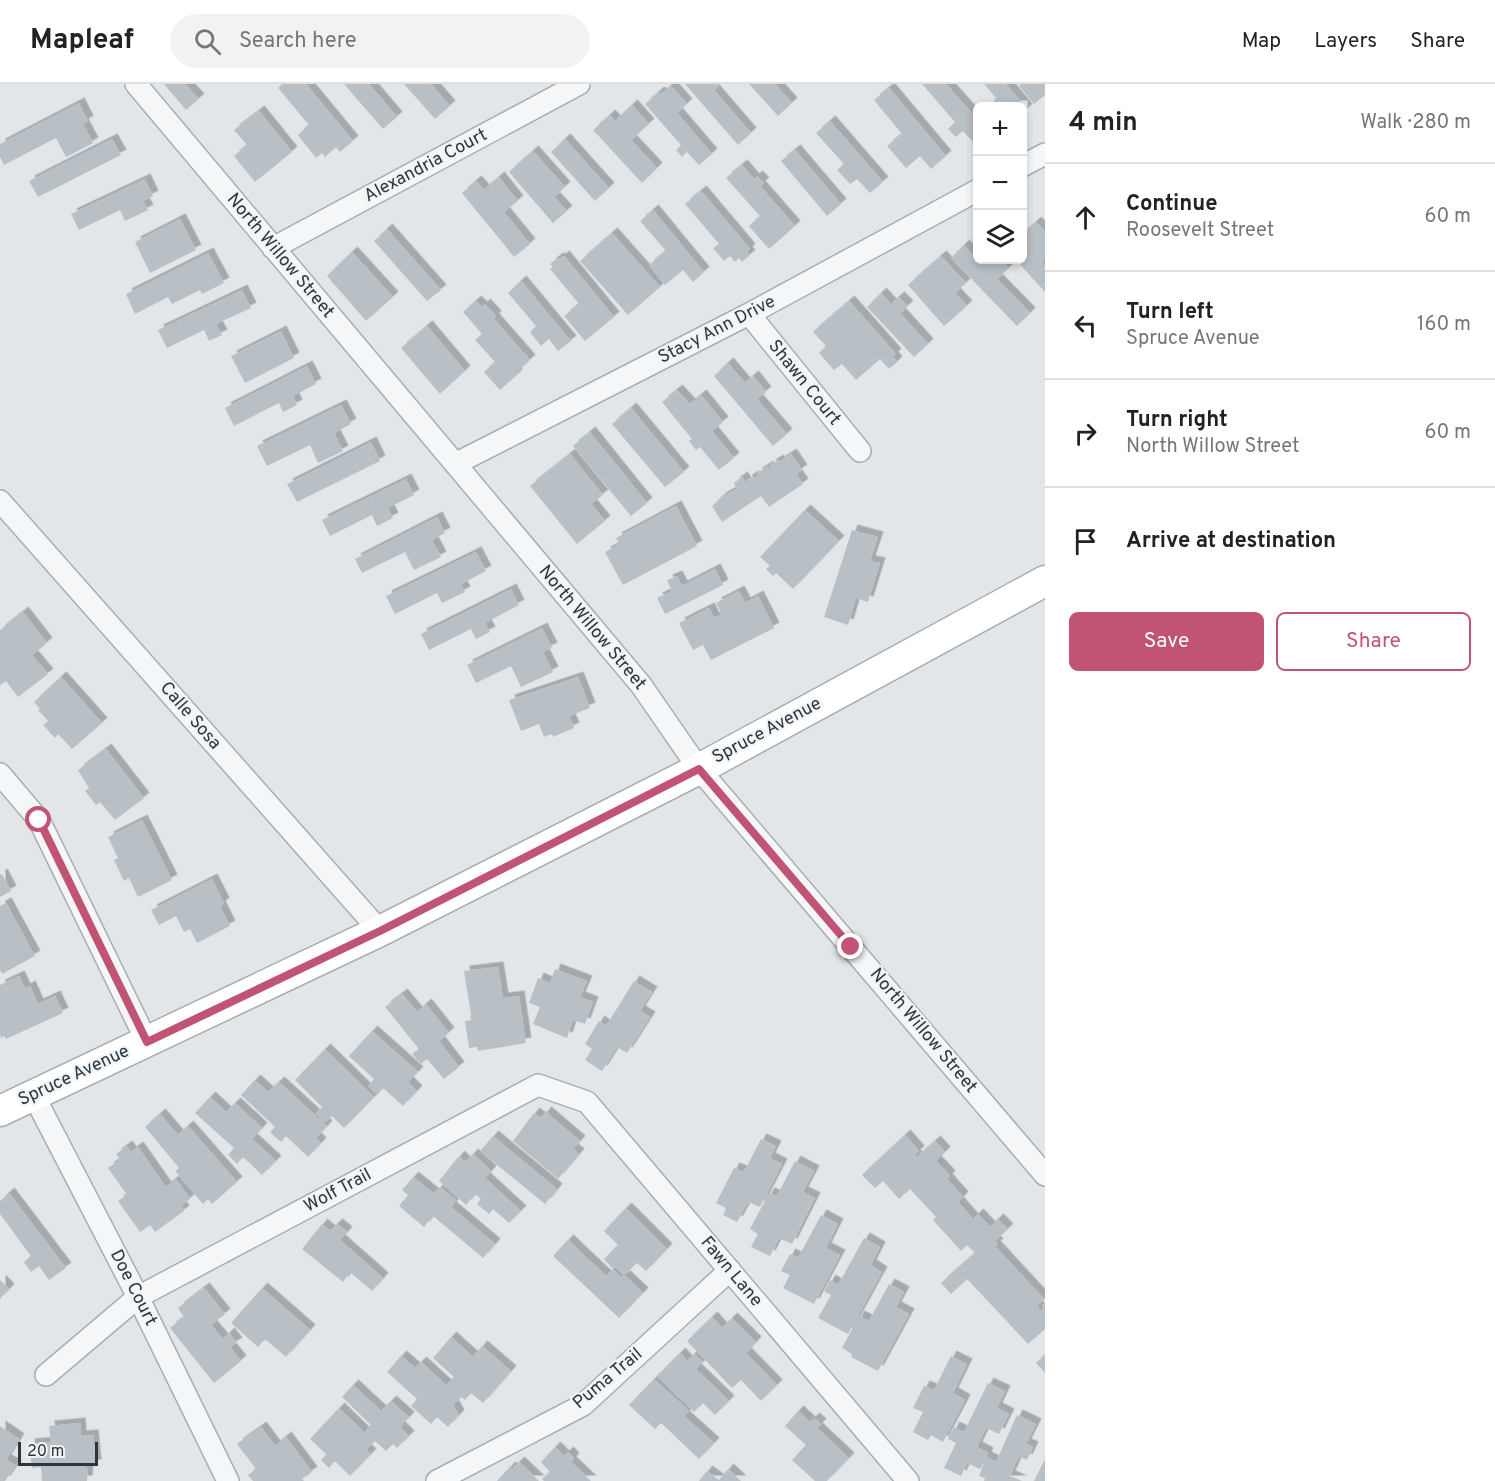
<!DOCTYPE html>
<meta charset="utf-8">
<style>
body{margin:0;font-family:Overpass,sans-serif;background:#f2f2f2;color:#222}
.controls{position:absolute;right:18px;top:18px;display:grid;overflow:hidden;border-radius:9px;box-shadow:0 3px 9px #0003}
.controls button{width:54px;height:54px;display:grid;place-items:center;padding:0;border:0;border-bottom:2px solid #e0e0e0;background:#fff;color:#222;font:30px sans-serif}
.scale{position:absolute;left:18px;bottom:15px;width:80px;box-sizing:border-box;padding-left:6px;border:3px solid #2b363f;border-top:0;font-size:16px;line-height:21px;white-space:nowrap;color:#2b363f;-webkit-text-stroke:4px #f1f4f6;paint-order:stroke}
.stop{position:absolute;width:18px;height:18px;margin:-14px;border:4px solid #c15375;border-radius:50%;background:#fff}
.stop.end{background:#c15375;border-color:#fff;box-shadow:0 2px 6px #0008}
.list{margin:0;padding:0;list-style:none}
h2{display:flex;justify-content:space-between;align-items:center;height:78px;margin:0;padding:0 24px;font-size:26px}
h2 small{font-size:20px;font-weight:400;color:#767676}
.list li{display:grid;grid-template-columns:39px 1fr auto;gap:18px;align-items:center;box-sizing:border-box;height:108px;padding:0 24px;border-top:2px solid #e0e0e0}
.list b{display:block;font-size:22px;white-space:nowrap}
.list p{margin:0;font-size:20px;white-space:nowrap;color:#767676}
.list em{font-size:20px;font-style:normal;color:#767676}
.actions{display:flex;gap:12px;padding:18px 24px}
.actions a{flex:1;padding:14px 0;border:2px solid #c15375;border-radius:9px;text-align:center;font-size:21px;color:#c15375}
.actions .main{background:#c15375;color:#fff}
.icon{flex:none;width:33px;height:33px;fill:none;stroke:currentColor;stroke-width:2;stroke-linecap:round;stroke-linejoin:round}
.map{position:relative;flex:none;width:1045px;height:1397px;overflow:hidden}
header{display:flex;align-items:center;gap:36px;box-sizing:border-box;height:84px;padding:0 30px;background:#fff;border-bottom:2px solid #e0e0e0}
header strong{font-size:28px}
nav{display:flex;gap:33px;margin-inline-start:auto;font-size:21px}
.search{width:420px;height:54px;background:#f2f2f2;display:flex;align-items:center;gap:15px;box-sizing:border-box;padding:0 21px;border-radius:33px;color:#767676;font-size:22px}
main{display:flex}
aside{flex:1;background:#fff}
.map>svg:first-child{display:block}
.building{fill:#b9c0c5;filter:url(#shadow)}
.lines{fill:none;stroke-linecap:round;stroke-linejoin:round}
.street-casing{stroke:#a7aeb3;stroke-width:24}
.secondary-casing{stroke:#a7aeb3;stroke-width:33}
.street{stroke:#f4f6f7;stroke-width:21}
.secondary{stroke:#fff;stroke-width:30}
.route{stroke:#c15375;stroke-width:8}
.labels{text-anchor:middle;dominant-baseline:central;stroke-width:4.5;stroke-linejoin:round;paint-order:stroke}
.street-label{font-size:18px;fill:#2b363f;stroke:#f1f4f6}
</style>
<header>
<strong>Mapleaf</strong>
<div class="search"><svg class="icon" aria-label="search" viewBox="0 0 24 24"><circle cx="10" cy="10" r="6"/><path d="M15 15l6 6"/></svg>Search here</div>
<nav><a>Map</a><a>Layers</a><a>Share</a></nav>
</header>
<main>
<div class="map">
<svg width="1045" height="1397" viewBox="0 0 1045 1397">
<defs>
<filter id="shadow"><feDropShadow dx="5.5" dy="-5.5" stdDeviation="0" flood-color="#0004"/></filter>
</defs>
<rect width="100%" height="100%" fill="#e2e6e9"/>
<path class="building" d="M164 0H185L199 15 186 26Z
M282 0H306L353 57 340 68 336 63 325 73 322 69 316 74 298 51 309 41 278 4Z
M344 0H369L397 33 383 45Z
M404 0H431L450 22 435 35Z
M685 0H721L714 6 751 49 738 61Z
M749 0H775L792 19 778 32Z
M922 0H946L978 36V56L974 59 963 47 956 53 948 45 955 38Z
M984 0H1006L1027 25 1022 30V22H990L989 21 997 15Z
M1021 0H1045V11L1034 20 1019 2Z
M671 2 687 20 677 29 712 70 699 81 687 68 682 73 676 66 681 61 645 20 659 8 661 10Z
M889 4 946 72 931 85 920 72 906 84 887 62 902 50 874 16Z
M79 19 88 37 83 40 93 59 66 73 56 54 4 81 0 73V60Z
M632 21 649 40 631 56 657 84 642 99 593 46 610 31 615 37Z
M259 27 292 68 255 98 234 72 247 61 234 46Z
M830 37 883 98 870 109 857 95 850 100 837 86 844 80 816 49Z
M112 55 121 71 38 113 29 97Z
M565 55 609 104 595 117 551 68Z
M795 66 841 120 827 132 781 77Z
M533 67 565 103 554 113 567 127 553 139 509 88Z
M742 81 754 95 757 92 764 99 760 102 795 142 769 165 749 142 760 132 726 94Z
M499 93 518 117 504 128 530 160 514 173 462 109 476 97 484 106Z
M145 95 153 112 143 117 148 126 125 137 120 126 79 146 71 130Z
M701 107 750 165 747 168 750 171 742 178 739 174 735 178 730 172 724 177 713 164 719 160 685 120Z
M653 126 704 188 693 198 683 186 665 201 649 181 666 167 640 137Z
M180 135 196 166 150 189 135 158Z
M1036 138 1045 148V175L1042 178 1045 181V208L1016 176H1022V150Z
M387 145 441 206 427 217 374 157Z
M612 149 660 203 628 231 580 177Z
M964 161 982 181 988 176H1000L1009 184 997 195 1030 229 1017 242 951 174Z
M352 168 393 213 366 237 327 192Z
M208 169 224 199 202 210 200 206 172 220 168 213 135 230 126 210Z
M564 172 614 233 585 257 564 232 579 220 550 185 553 183 550 180 558 174 560 175Z
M941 172 966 199 955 209 967 222 944 242 908 201Z
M521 197 571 257 558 267 549 255 541 262 530 248 536 242 508 209Z
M242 206 251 224 216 240 222 251 209 257 204 246 167 264 158 246Z
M881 209 891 220 899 213 908 222 900 229 928 260 914 273 867 223Z
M476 217 482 223 485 220 496 232 494 235 530 276 516 289 517 291 500 306 484 288 495 278 475 256 482 250 463 228Z
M849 217 896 270 893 273 897 278 889 285 880 275 856 296 842 280 834 286 819 269 826 262 813 248Z
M427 242 465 287 440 310 401 264Z
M281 247 294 274 245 299 231 272Z
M728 279 745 299 753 292 766 308 757 315 787 350 773 362 714 292Z
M307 282 316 300 293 312 297 321 283 328 279 319 234 342 225 324Z
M677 306 690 320 701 311 723 338 712 347 734 374 719 386 700 363 696 366 689 357 692 355 662 318Z
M341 321 351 340 334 349 343 367 318 379 310 361 267 382 257 362Z
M631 324 684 388 665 403 612 340Z
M590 348 647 419 631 432 573 362Z
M371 358 380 377 297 418 287 400Z
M570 370 603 411 591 420 605 437 577 460 530 402Z
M791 370 802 386 796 390 803 400 769 423 761 412 722 438 712 422 722 413 737 405 734 399 742 393 747 400V396L753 392 755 394 758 392 757 389 768 382 769 385 772 383 770 381 778 376 779 378Z
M406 395 414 411 388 424 393 434 377 442 372 431 330 452 322 436Z
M676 422 697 462 623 501 605 468 620 460 616 454Z
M805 426 839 457 793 505 776 489 773 492 766 485 770 482 760 473Z
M437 433 445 449 432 456 441 473 414 486 405 468 362 489 355 475Z
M852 446 878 453 870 477 880 479 868 518 856 514 848 541 824 533Z
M476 468 486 487 461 500 465 508 442 519 437 509 395 530 386 512Z
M715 485 723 501 665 530 657 514 672 507 667 496 677 492 682 502Z
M511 505 519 521 485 539 490 548 476 555 471 545 429 566 421 550Z
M739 507 745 519 758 512 774 544 711 576 703 561 693 566 679 539 709 524 714 534 722 530 716 519Z
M23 528 47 559 32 571 48 590 18 613 6 597 0 601V546Z
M542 544 552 564 543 568 553 588 521 603 511 582 476 599 467 581Z
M61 593 102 639 72 665 58 650 55 654 43 641 48 637 38 626 40 625 34 618Z
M578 593 590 624 569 632 574 644 553 653 552 650 544 653 539 640 521 647 509 616Z
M106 665 144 714 115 736 100 718 96 721 85 707 89 704 78 686Z
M142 736 172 796 138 813 129 794 124 797 114 776 118 774 108 753Z
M2 790 11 807 0 813V791Z
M212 795 224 819 220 822 230 842 197 859 190 845 184 848 176 832 159 841 151 826Z
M6 819 35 872 2 890 0 886V822Z
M498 883 503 914 519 912 526 959 478 967 477 963 469 964 465 937 472 936 464 887Z
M555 885 587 897 580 913 593 918 585 940 573 936 567 954 533 940 540 923 529 919 538 894 550 899Z
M19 892 25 905 30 902 38 920 55 912 63 929 6 955 4 952 1 954 0 951V901Z
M634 897 652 908 640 927 650 933 627 969 617 963 602 987 585 976 592 965 585 960 599 937 606 942Z
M402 910 417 928 426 920 449 949 439 957 459 983 444 995 427 975 421 980 412 970 419 965 385 923Z
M372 947 418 988 408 998 417 1007 403 1022 383 1004 377 1011 368 1002 374 995 349 972Z
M325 965 374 1013 344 1044 332 1032 325 1038 316 1030 322 1023 295 996Z
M255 996 268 1008 279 998 327 1042 316 1054 321 1059 308 1073 286 1052 281 1058 270 1048 275 1043 241 1011Z
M210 1013 226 1028 235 1019 262 1044 252 1055 276 1077 262 1091 243 1073 237 1080 228 1071 234 1064 195 1029Z
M546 1028 580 1057 573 1065 579 1070 558 1095 513 1057 534 1029 541 1034Z
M160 1030 178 1051 188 1042 237 1098 212 1120 208 1115 203 1120 175 1087 179 1084 145 1043Z
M905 1051 919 1067 915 1071 917 1073 935 1057 945 1068 936 1077 950 1092 947 1095 963 1113 958 1118 973 1135 978 1130 990 1143 998 1135 1008 1145 995 1157 998 1160 995 1162 1044 1215 1037 1222 1042 1227 1044 1224 1042 1222 1045 1219V1245L1028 1260 967 1195 951 1210 941 1199 975 1169 967 1161 961 1167 933 1136 936 1133 910 1105 899 1115 883 1097 875 1104 862 1091Z
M493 1052 557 1105 545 1120 480 1067Z
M761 1055 776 1062 770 1074 782 1080 760 1123 748 1118 737 1138 723 1131 726 1124 716 1119 734 1084 744 1088Z
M127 1062 131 1068 138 1063 166 1103 176 1095 190 1115 181 1122 184 1127 155 1148 150 1141 140 1148 118 1117 127 1111 108 1084 120 1076 116 1070Z
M473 1070 491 1087 485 1094 521 1127 509 1139 493 1125 489 1130 477 1120 481 1115 475 1110 466 1121 439 1097 459 1072 465 1078Z
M795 1077 814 1087 803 1108 815 1114 792 1160 779 1154 770 1172 751 1163 758 1150 750 1145 769 1109 777 1112Z
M413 1093 434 1110 440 1103 456 1116 451 1123 495 1160 483 1174 433 1132 424 1143 399 1122 408 1111 402 1106Z
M9 1109 66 1184 49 1196 39 1182 31 1188 24 1178 31 1172 0 1130V1117Z
M626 1124 667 1165 646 1187 637 1179 624 1191 615 1183 613 1185 604 1175 618 1161 604 1147Z
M821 1131 838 1140 826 1164 840 1171 814 1220 783 1204 790 1191 781 1187 790 1170 798 1174Z
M322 1140 330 1147 337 1140 347 1148 340 1156 383 1194 372 1207 350 1188 343 1198 302 1165Z
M864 1154 880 1163 871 1181 882 1188 848 1250 818 1234 831 1211 824 1207 830 1196 838 1201Z
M568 1156 606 1192 613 1185 622 1194 624 1191 643 1209 619 1234 553 1172Z
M0 1196 9 1205 0 1215Z
M889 1200 904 1208 896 1223 909 1230 878 1287 851 1273 852 1270 842 1264 859 1232 869 1237Z
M204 1204 225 1230 211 1241 223 1255 229 1249 237 1259 230 1263 241 1277 214 1299 170 1244 184 1233 178 1224Z
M262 1204 310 1246 286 1273 265 1255 258 1263 231 1239Z
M712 1233 722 1244 732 1234 756 1258 746 1269 777 1301 761 1317 741 1296 732 1304 687 1257Z
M451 1253 473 1273 482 1262 511 1287 483 1319 471 1309 465 1316 461 1313 453 1321 459 1331 448 1343 437 1333 431 1340 411 1322 417 1315 387 1288 401 1272 415 1284 421 1278 446 1301 454 1293 433 1274Z
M680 1269 687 1277 694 1270 703 1278 696 1285 729 1317 715 1331 703 1319 694 1328 657 1292Z
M1045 1271V1289L1036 1279Z
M951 1272 967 1280 953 1309 965 1316 943 1358 931 1351 928 1356 913 1348 923 1328 913 1324 924 1302 934 1306Z
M654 1295 689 1327 684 1332 714 1359 699 1375 661 1339 655 1345 629 1321Z
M988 1299 1005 1307 997 1324 1009 1330 999 1350 986 1344 977 1363 988 1369 986 1373 996 1378 1017 1331 1036 1340 1026 1360 1033 1363 1027 1376 1019 1372 1010 1392 1022 1397H984L985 1394 979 1392 985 1376 980 1385 967 1379 961 1392 944 1384 956 1359 948 1355 954 1343 964 1348Z
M353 1301 381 1327 391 1317 409 1333 400 1343 409 1352 397 1364 393 1360 386 1367 365 1348 371 1341 342 1313Z
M339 1324 374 1358 366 1366 371 1370 350 1392 335 1377 329 1384 321 1376 326 1370 310 1355Z
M798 1327 810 1338 814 1334 821 1340 817 1344 849 1374 827 1397H815L792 1376 806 1361 785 1342Z
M80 1339 81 1352 93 1351 96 1381H86V1384H88L87 1397H42L41 1383 32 1384 29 1360 51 1358 49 1342Z
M0 1342 19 1355 6 1376 16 1381 5 1397H0Z
M261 1343 275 1362 286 1353 312 1388 302 1395 304 1397H253L248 1391 256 1385 237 1360Z
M555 1363 564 1372 568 1368 574 1374 571 1378 591 1397H544L542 1395 550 1388 541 1378Z
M1045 1375V1397H1034Z
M519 1378 539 1397H497L510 1383 512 1385Z
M728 1385 741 1397H699L707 1387 719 1396Z"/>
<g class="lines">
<g class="street-casing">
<path id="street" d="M136 0 641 601 699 685 1045 1091
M1022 82 1045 70
M273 164 579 0
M749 230 860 367
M455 380 749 230 978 106
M0 417 380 847
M0 690 39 736 147 958
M34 1012 138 1213 228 1397
M46 1291 138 1213 538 1001 587 1018 908 1397
M437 1397 583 1321 730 1186"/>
</g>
<g class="secondary-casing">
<path id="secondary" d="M0 1027 380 847 699 685 1045 497"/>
</g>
<use href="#street" class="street"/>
<use href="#secondary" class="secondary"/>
</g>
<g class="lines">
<path class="route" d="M39 736 147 958 380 847 699 685 851 863"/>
</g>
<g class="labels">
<g class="street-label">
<text transform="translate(426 82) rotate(-28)">Alexandria Court</text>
<text transform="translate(280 172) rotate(50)">North Willow Street</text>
<text transform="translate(717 246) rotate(-27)">Stacy Ann Drive</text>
<text transform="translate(804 299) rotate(51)">Shawn Court</text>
<text transform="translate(592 544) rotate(50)">North Willow Street</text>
<text transform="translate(190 632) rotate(49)">Calle Sosa</text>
<text transform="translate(767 647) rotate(-28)">Spruce Avenue</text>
<text transform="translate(923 947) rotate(50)">North Willow Street</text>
<text transform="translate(74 992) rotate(-25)">Spruce Avenue</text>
<text transform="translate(338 1107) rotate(-28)">Wolf Trail</text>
<text transform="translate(731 1188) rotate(50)">Fawn Lane</text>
<text transform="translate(133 1204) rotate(63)">Doe Court</text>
<text transform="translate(608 1295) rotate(-40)">Puma Trail</text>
</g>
</g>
</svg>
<div class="controls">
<button>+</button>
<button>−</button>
<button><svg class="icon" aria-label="layers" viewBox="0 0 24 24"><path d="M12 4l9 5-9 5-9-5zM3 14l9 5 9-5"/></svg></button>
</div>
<div class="scale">20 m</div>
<div class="stop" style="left:39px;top:736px"></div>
<div class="stop end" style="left:851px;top:863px"></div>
</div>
<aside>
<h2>4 min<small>Walk · 280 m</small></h2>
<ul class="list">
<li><svg class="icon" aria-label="ahead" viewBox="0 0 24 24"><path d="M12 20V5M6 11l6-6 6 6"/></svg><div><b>Continue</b><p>Roosevelt Street</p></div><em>60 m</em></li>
<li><svg class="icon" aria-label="left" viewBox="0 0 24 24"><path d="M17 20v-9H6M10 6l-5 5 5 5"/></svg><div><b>Turn left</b><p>Spruce Avenue</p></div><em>160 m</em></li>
<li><svg class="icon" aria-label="right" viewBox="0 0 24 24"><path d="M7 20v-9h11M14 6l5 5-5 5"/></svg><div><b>Turn right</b><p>North Willow Street</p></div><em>60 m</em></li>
<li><svg class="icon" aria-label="arrive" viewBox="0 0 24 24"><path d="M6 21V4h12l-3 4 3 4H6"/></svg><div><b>Arrive at destination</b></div></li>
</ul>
<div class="actions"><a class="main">Save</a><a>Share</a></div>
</aside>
</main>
